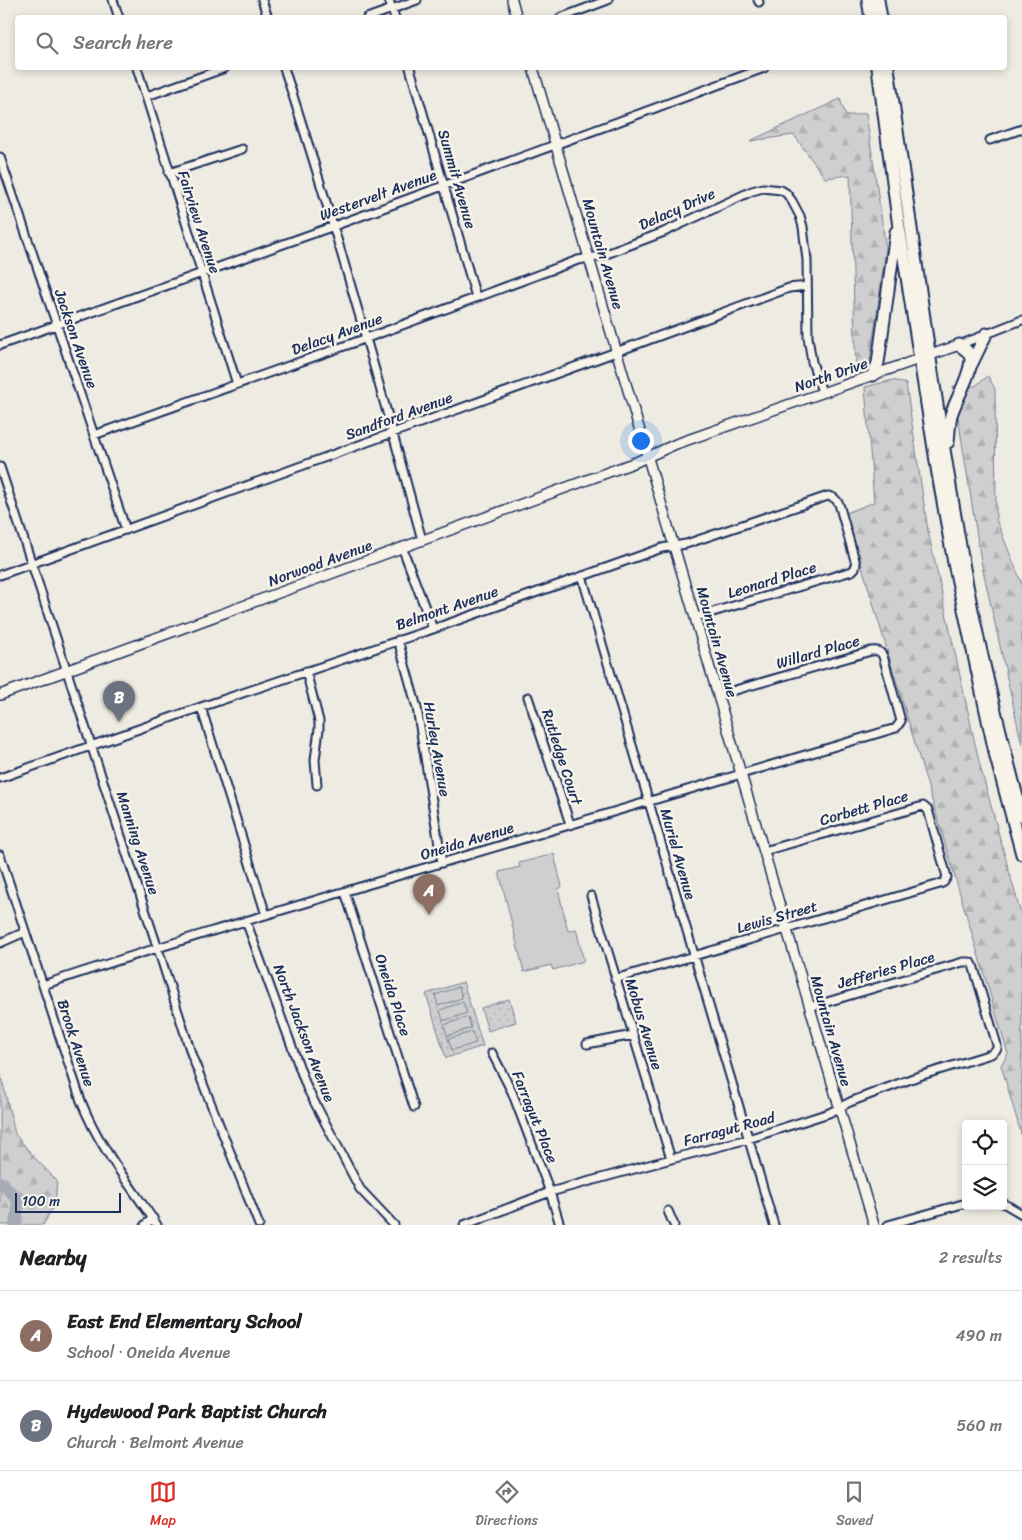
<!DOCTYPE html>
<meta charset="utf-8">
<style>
body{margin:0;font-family:Sriracha,sans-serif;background:#f2f2f2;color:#202124}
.controls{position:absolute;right:15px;bottom:15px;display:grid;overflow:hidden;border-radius:5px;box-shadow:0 2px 8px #0003}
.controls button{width:45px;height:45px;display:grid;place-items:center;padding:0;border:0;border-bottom:1px solid #e0e0e0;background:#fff;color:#202124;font:25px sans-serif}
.scale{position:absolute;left:15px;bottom:12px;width:106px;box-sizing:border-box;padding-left:5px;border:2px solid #1b2f5e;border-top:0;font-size:14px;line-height:18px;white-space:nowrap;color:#1b2f5e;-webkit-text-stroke:4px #f7f3e8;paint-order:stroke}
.you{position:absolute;left:640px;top:440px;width:18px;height:18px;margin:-12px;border:4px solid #fff;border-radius:50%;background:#1a73e8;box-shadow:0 0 0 8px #1a73e833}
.badge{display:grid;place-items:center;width:32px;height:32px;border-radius:50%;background:#d93025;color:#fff;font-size:16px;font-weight:700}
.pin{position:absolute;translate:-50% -41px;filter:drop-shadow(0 1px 2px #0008)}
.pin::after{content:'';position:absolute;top:26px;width:18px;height:15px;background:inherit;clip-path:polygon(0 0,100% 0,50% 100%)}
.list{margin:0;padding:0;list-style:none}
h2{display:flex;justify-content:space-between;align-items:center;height:65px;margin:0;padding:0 20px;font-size:21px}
h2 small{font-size:16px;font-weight:400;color:#757577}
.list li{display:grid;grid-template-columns:32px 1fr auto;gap:15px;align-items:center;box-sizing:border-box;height:90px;padding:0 20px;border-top:1px solid #e0e0e0}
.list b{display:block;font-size:19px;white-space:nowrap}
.list p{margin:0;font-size:16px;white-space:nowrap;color:#757577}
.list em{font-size:16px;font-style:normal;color:#757577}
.icon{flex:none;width:28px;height:28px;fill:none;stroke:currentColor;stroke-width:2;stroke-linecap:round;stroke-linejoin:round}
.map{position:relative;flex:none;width:1022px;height:1225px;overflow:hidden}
.search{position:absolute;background:#fff;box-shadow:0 2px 8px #0003;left:15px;right:15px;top:15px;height:55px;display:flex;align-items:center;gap:12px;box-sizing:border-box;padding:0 18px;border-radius:5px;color:#757577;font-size:19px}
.sheet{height:245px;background:#fff}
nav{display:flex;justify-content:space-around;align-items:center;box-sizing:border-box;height:70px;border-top:1px solid #e0e0e0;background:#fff;font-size:14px;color:#757577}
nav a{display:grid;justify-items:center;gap:2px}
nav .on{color:#d93025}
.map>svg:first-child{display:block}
.grass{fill:url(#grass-dots);stroke:#757f96}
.forest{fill:url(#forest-firs);stroke:#757f96}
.garden{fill:#cfcfcf;stroke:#757f96}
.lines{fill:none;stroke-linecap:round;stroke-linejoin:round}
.river{stroke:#a6abb5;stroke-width:12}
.minor-casing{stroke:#1b2f5e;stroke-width:11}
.tertiary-casing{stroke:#1b2f5e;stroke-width:12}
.trunk-casing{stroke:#1b2f5e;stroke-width:15}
.minor{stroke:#f7f3e8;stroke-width:7}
.tertiary{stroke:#f7f3e8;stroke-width:9}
.trunk{stroke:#f7f3e8;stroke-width:11}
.labels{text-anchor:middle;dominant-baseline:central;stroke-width:5;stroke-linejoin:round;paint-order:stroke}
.street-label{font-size:15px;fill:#1b2f5e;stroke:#f7f3e8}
</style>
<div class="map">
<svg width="1022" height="1225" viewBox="0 0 1022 1225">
<defs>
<pattern id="grass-dots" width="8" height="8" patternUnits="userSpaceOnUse" patternTransform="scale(1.25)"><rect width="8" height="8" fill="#cfcfcf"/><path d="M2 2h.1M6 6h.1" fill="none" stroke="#b1b2b4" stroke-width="1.8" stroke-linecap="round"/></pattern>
<pattern id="forest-firs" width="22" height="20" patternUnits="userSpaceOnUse" patternTransform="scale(1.25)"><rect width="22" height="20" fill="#cfcfcf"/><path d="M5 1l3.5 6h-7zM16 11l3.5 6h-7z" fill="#b1b2b4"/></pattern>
</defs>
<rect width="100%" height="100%" fill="#eeebe2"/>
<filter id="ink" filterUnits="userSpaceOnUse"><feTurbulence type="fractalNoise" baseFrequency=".02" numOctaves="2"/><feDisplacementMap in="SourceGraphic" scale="10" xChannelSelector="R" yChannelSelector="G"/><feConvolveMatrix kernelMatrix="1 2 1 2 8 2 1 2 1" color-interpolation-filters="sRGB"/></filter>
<g filter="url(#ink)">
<path class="grass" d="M463 982 483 1046 446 1058 426 994Z
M509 999 516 1022 488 1031 481 1008Z"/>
<path class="forest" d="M840 99 846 116 866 113 886 249 869 367 862 371 856 372 850 175 825 178 794 135 750 141Z
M988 376 995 389 996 519 1022 584V745L981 561 953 386H975Z
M893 380 906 384 928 531 980 766 1022 918V1137L1001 1065 1008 1054 846 513 874 502 865 387Z
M0 1071 15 1134 34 1157 57 1181 55 1204 43 1225H1L0 1220Z"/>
<path class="garden" d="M554 854 562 887 558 889 568 931 576 929 584 961 553 970 551 965 524 972 499 872 520 867 519 863Z
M459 987 462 998 438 1006 435 995Z
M463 1002 467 1013 443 1021 440 1010Z
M468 1017 471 1028 447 1036 444 1025Z
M472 1032 476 1043 452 1050 448 1039Z"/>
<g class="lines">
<path class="river" d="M0 1182C19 1199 21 1200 15 1225"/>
<g class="minor-casing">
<path id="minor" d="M113 0 119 18
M262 0 268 18
M389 0 395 18
M758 0 759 2
M367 18 417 0
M560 18 608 0
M137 68 237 384
M284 68C335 224 379 381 422 540
M410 68 476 297
M147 96 225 68
M990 140 1022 129
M0 157 126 530
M169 173 242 149
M0 345 334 226 764 68
M959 345 1022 320
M94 435 367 338 578 260 601 256 664 232 752 191 763 188 781 190 786 193 792 201 800 216 803 227 807 260 808 337 812 362 822 392
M0 467 158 949 192 1056 259 1225
M402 547 433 629
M0 575 605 356 789 288 807 286
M582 576 774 1225
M398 640 417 708 442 863
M306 671 319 721V729L315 760 317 785
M528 697 570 824
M201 707 266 915
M0 778 201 707 433 629 662 548 686 544 828 496C834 497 836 499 839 504L856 564 855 568 852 571 696 617
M0 855 81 1101C100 1149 129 1183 157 1225
M345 892 414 1107
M591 896 671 1159
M246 921 307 1088 360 1189 394 1225
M0 943 25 932
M615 979 940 884 944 882 947 877 928 810 923 806 764 851
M43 985C180 939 320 899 458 858 604 815 750 771 896 728L901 721 883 656C880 651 878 650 871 651L718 695
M587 1044 633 1035
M492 1053 512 1092 550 1192 560 1225
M1003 1203 1022 1214
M668 1211 674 1225
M145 1225 153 1218
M464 1225 550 1192 671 1159 748 1139 829 1113 850 1102 916 1077 991 1054 997 1049V1045L973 965 970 962H963L810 1007
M888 1225 966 1203"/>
</g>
<g class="tertiary-casing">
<path id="tertiary" d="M512 0 517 18
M533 68 874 1225
M0 695 636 462 676 444 959 345"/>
</g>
<g class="trunk-casing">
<path id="trunk" d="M868 0 871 18
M878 0 881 18
M878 68 898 220 938 474 954 563 996 757 1022 854
M888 68C913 240 936 414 967 585 982 663 1002 740 1022 816
M971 365 986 334
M873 375 878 363 896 232
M948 442C949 433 949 424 951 415 956 399 971 375 971 359 970 352 965 349 959 345"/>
</g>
<use href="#minor" class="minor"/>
<use href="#tertiary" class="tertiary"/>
<use href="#trunk" class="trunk"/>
</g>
</g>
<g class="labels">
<g class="street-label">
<text transform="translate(457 179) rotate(74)">Summit Avenue</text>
<text transform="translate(378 195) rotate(-20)">Westervelt Avenue</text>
<text transform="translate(677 209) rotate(-24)">Delacy Drive</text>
<text transform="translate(199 222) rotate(72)">Fairview Avenue</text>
<text transform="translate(603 254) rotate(74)">Mountain Avenue</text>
<text transform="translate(337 334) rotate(-20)">Delacy Avenue</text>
<text transform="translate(76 339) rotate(71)">Jackson Avenue</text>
<text transform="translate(831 375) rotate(-19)">North Drive</text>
<text transform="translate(399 416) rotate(-20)">Sandford Avenue</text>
<text transform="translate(320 563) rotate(-20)">Norwood Avenue</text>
<text transform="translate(772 580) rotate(-17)">Leonard Place</text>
<text transform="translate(447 608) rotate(-19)">Belmont Avenue</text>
<text transform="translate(717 642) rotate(74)">Mountain Avenue</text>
<text transform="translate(818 652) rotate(-16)">Willard Place</text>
<text transform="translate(437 749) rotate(80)">Hurley Avenue</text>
<text transform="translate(562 757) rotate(72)">Rutledge Court</text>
<text transform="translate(864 808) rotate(-16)">Corbett Place</text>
<text transform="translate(467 841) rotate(-17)">Oneida Avenue</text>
<text transform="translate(138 843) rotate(72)">Manning Avenue</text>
<text transform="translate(678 854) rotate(74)">Muriel Avenue</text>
<text transform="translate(777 917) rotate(-16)">Lewis Street</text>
<text transform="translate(886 970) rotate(-16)">Jefferies Place</text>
<text transform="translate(393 995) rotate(72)">Oneida Place</text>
<text transform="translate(644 1024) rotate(73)">Mobus Avenue</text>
<text transform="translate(831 1031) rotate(74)">Mountain Avenue</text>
<text transform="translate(304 1033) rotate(69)">North Jackson Avenue</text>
<text transform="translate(76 1043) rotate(72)">Brook Avenue</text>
<text transform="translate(535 1117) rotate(68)">Farragut Place</text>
<text transform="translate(729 1129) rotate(-15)">Farragut Road</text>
</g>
</g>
</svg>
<div class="controls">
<button><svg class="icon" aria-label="locate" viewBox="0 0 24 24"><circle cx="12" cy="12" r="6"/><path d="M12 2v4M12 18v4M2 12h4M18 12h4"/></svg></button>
<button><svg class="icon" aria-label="layers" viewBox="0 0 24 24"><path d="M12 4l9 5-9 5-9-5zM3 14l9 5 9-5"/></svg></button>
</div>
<div class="scale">100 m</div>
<div class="you"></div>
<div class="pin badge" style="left:429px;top:915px;background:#8d6e63">A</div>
<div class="pin badge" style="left:119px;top:722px;background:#6b7280">B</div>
<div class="search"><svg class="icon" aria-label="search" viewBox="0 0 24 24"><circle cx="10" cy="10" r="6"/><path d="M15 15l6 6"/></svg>Search here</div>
</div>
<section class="sheet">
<h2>Nearby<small>2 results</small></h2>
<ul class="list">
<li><span class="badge" style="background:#8d6e63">A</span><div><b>East End Elementary School</b><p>School · Oneida Avenue</p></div><em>490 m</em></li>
<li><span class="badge" style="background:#6b7280">B</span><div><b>Hydewood Park Baptist Church</b><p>Church · Belmont Avenue</p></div><em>560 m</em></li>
</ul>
</section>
<nav>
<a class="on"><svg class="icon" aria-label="map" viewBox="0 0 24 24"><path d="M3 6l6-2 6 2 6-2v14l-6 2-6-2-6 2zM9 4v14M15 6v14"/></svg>Map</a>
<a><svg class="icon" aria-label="directions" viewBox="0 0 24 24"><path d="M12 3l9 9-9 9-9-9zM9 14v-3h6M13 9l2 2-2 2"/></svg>Directions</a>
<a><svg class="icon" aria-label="saved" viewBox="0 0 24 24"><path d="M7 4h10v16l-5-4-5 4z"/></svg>Saved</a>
</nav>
